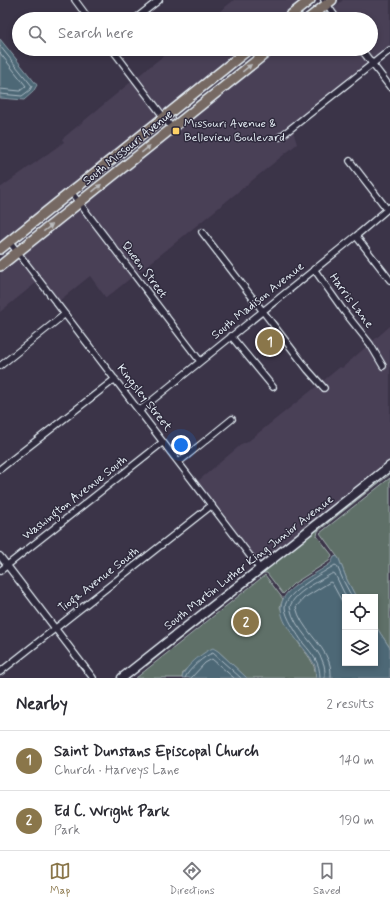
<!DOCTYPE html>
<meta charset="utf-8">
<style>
body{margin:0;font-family:Mynerve,sans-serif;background:#f7f7f7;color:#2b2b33}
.controls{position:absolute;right:12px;bottom:12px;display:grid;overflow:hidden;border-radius:0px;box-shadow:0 2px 6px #0003}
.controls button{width:36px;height:36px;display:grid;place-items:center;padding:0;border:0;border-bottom:1px solid #e1e1e2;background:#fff;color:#2b2b33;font:20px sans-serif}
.you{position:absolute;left:181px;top:445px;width:14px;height:14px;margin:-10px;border:3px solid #fff;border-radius:50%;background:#1a73e8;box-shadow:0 0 0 6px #1a73e833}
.badge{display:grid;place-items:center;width:26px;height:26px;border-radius:50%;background:#8a764a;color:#fff;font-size:13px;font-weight:700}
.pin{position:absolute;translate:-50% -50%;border:2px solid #fff;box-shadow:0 1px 4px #0006}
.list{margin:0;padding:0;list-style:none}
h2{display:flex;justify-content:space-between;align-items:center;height:52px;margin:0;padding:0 16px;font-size:17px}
h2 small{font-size:13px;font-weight:400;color:#7c7c81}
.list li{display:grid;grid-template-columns:26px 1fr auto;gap:12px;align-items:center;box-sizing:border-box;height:60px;padding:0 16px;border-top:1px solid #e1e1e2}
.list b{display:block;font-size:15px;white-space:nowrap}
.list p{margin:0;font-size:13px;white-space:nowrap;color:#7c7c81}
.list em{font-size:13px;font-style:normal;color:#7c7c81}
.icon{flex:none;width:22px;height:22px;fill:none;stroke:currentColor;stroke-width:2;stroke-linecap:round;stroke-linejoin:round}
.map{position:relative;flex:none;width:390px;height:678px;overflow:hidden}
.search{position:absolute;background:#fff;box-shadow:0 2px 6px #0003;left:12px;right:12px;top:12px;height:44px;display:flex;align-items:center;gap:10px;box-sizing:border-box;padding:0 14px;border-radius:22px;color:#7c7c81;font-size:15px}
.sheet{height:172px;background:#fff}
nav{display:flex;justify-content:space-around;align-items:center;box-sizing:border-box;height:56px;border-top:1px solid #e1e1e2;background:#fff;font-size:11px;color:#7c7c81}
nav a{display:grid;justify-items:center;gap:2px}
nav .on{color:#8a764a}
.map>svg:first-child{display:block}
.built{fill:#493f56}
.green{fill:#5e6f67;stroke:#a3b0b0}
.water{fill:#4e6876;stroke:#8c9faa}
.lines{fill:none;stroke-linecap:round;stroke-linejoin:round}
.shore{stroke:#aabac4;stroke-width:1}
.street-casing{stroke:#e8f1f8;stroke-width:8}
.secondary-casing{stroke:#e8f1f8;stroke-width:11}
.primary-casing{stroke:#e8f1f8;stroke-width:12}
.street{stroke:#2f2a3d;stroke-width:5.5}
.secondary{stroke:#2f2a3d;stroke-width:8}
.primary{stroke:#766964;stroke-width:9}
.oneway{fill:#babbbd}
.poi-dot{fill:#ffd166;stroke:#2f2a3d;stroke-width:1.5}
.labels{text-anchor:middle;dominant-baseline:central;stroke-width:3;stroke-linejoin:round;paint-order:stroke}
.poi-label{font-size:12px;fill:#e8f1f8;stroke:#2f2a3d;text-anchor:start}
.street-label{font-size:12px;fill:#e8f1f8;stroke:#2f2a3d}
</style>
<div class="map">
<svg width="390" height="678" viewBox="0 0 390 678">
<rect width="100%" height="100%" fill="#3b3448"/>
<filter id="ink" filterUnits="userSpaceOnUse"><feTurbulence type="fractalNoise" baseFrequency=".025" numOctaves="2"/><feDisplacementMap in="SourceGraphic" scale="8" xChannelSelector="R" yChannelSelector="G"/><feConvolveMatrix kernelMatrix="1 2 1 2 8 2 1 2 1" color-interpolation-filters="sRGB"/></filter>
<g filter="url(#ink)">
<path class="built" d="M234 0H305L281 19H210Z
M343 0H390V45L373 59 365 49H371V19H342L333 8Z
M172 49H244L165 112 138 76Z
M281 49H356L367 63 275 137 280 142 293 131 297 144 138 273 85 204Z
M132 81 159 117 0 243V188L64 142 62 139Z
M79 209 132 277 106 298 90 276 59 301 23 254Z
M18 259 36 283 0 312V273Z
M390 326V462L261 564 198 481 243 443H246L317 386 323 392 329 388 323 381 340 367 342 368 367 346 381 370 388 367 373 341Z"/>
<path class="green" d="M390 474 318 531 317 536 332 555 329 561 293 584 283 594 267 573H263L146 666 180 636Z
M390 478V648L375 625V597H356L347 580 339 559 320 533Z
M265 575 283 599 280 607C286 619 291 632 298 642 307 656 315 660 316 678H247L218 651 204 653 183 672 182 678H136Z"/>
<path class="water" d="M0 39 37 85 33 92 24 100 0 98Z
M337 556 339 559 347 580 356 597H345V663H375V625L390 648V678H316C316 674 316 669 315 666 306 644 265 617 288 592 300 580 318 573 331 563L334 557Z
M213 648 218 651 247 678H182C183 668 203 652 213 648Z"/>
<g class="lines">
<path class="shore" d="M0 46 32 86 30 90 22 96 0 94
M0 53 26 86 20 91 0 89
M185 678C188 670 205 655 213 653L241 678
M191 678 205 663 212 659 234 678
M320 678C320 662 313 655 303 643 298 635 285 617 285 607 285 593 324 572 335 565L337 566 344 582 352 597
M325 678C325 674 325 669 324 665 319 646 294 630 290 607 294 592 320 581 333 573L335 574 346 597
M331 678C331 673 331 667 329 662 322 642 301 629 296 607L304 598 330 582 332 583 345 607"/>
<g class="street-casing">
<path id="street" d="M75 0 89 19
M324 0 337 19
M135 19 159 0
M112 49 172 128
M361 49 390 87
M280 137 390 50
M350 161 387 209
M71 192 200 361
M202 232 308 370 324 388
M356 236 390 280
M9 241 260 569
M314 269 343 310 370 344 383 366
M231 336 273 387
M0 366 65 314
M139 411 356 236 390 207
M179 462 232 419
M0 469 115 379
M0 556 93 678
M0 571 163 442
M0 672 212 505"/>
</g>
<g class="secondary-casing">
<path id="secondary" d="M122 678 390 466"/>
</g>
<g class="primary-casing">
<path id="primary" d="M286 19 310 0
M308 19 332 0
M0 249 249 49
M0 266 271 49"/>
</g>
<use href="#street" class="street"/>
<use href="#secondary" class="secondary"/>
<use href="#primary" class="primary"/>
</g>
<defs><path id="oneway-solid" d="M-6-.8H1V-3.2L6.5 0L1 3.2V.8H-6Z"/></defs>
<g class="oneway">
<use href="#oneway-solid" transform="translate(247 68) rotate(-39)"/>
<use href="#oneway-solid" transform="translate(146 149) rotate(-39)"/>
<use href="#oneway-solid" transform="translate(97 188) rotate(-40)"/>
<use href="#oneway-solid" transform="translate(48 228) rotate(-38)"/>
</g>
</g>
<rect class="poi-dot" x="172" y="127" width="8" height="8" rx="2"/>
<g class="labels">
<g class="poi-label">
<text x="184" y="124">Missouri Avenue &amp;<tspan x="184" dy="14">Belleview Boulevard</tspan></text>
</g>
<g class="street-label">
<text transform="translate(128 148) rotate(-39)">South Missouri Avenue</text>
<text transform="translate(144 270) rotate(53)">Queen Street</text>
<text transform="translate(258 301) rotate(-39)">South Madison Avenue</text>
<text transform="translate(351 301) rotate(53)">Harris Lane</text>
<text transform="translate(144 398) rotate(52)">Kingsley Street</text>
<text transform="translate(75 498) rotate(-38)">Washington Avenue South</text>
<text transform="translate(249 563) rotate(-38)">South Martin Luther King Junior Avenue</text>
<text transform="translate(99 580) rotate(-38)">Tioga Avenue South</text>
</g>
</g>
</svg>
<div class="controls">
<button><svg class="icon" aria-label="locate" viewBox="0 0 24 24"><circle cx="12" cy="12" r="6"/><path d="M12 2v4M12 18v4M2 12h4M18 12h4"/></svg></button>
<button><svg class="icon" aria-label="layers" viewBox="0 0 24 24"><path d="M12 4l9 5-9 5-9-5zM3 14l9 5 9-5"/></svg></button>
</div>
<div class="you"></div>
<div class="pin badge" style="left:270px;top:342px">1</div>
<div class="pin badge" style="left:246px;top:622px">2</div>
<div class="search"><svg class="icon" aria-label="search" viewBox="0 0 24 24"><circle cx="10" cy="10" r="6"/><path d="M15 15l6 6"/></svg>Search here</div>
</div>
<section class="sheet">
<h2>Nearby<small>2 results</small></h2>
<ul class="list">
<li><span class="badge">1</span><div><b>Saint Dunstans Episcopal Church</b><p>Church · Harveys Lane</p></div><em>140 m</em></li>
<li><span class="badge">2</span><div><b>Ed C. Wright Park</b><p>Park</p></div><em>190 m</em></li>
</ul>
</section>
<nav>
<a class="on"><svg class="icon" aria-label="map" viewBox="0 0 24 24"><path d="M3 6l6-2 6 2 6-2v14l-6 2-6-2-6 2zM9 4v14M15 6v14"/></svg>Map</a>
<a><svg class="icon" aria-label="directions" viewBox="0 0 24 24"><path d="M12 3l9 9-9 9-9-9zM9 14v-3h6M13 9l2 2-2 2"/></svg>Directions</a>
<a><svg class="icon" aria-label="saved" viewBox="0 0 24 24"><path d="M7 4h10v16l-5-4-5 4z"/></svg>Saved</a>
</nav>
